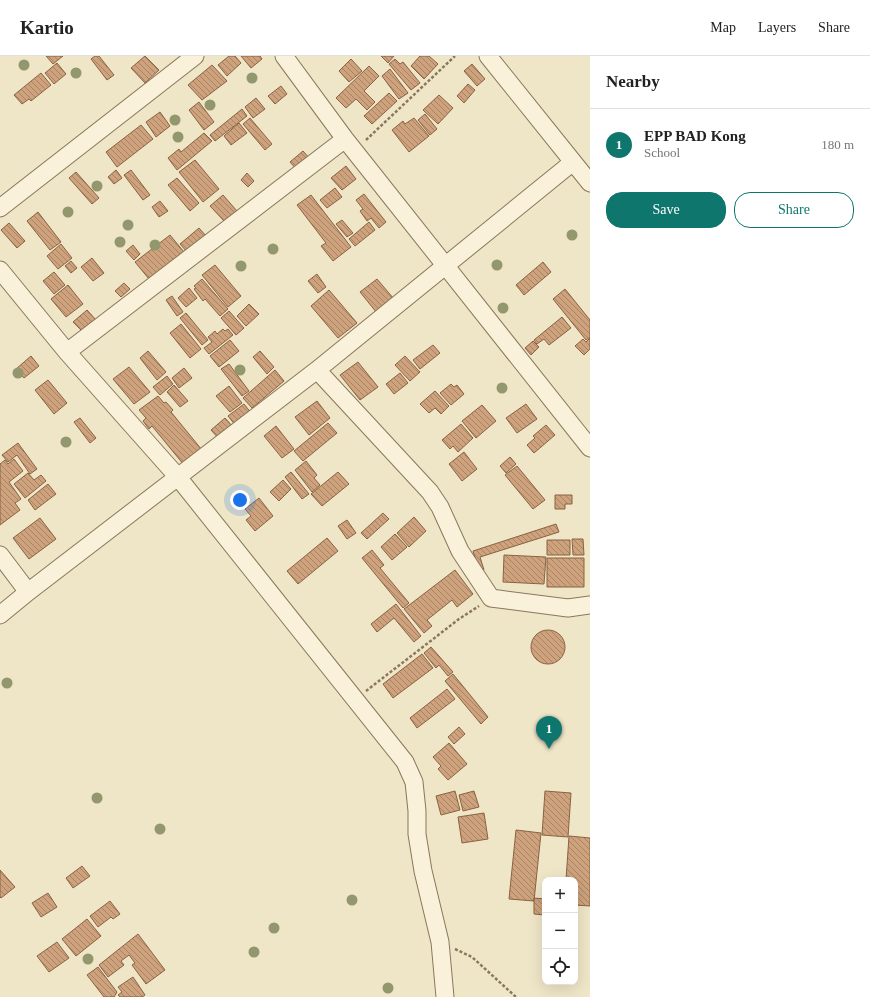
<!DOCTYPE html>
<meta charset="utf-8">
<style>
body{margin:0;font-family:"Times New Roman",serif;background:#f2f2f2;color:#222}
.controls{position:absolute;right:12px;bottom:12px;display:grid;overflow:hidden;border-radius:8px;box-shadow:0 4px 16px #0002}
.controls button{width:36px;height:36px;display:grid;place-items:center;padding:0;border:0;border-bottom:1px solid #e0e0e0;background:#fff;color:#222;font:20px sans-serif}
.you{position:absolute;left:240px;top:444px;width:14px;height:14px;margin:-10px;border:3px solid #fff;border-radius:50%;background:#1a73e8;box-shadow:0 0 0 6px #1a73e833}
.badge{display:grid;place-items:center;width:26px;height:26px;border-radius:50%;background:#0f766e;color:#fff;font-size:13px;font-weight:700}
.pin{position:absolute;translate:-50% -33px;filter:drop-shadow(0 1px 2px #0008)}
.pin::after{content:'';position:absolute;top:21px;width:14px;height:12px;background:inherit;clip-path:polygon(0 0,100% 0,50% 100%)}
.list{margin:0;padding:0;list-style:none}
h2{display:flex;justify-content:space-between;align-items:center;height:52px;margin:0;padding:0 16px;font-size:17px}
h2 small{font-size:13px;font-weight:400;color:#767676}
.list li{display:grid;grid-template-columns:26px 1fr auto;gap:12px;align-items:center;box-sizing:border-box;height:72px;padding:0 16px;border-top:1px solid #e0e0e0}
.list b{display:block;font-size:15px;white-space:nowrap}
.list p{margin:0;font-size:13px;white-space:nowrap;color:#767676}
.list em{font-size:13px;font-style:normal;color:#767676}
.actions{display:flex;gap:8px;padding:12px 16px}
.actions a{flex:1;padding:9px 0;border:1px solid #0f766e;border-radius:16px;text-align:center;font-size:14px;color:#0f766e}
.actions .main{background:#0f766e;color:#fff}
.icon{flex:none;width:22px;height:22px;fill:none;stroke:currentColor;stroke-width:2;stroke-linecap:round;stroke-linejoin:round}
.map{position:relative;flex:none;width:590px;height:941px;overflow:hidden}
header{display:flex;align-items:center;gap:24px;box-sizing:border-box;height:56px;padding:0 20px;background:#fff;border-bottom:1px solid #e0e0e0}
header strong{font-size:19px}
nav{display:flex;gap:22px;margin-inline-start:auto;font-size:14px}
main{display:flex}
aside{flex:1;background:#fff}
.map>svg:first-child{display:block}
.building{fill:url(#building-back-hatch);stroke:#8a6241}
.lines{fill:none;stroke-linecap:round;stroke-linejoin:round}
.minor-casing{stroke:#8a775c;stroke-width:19}
.path{stroke:#8a775c;stroke-width:2.5;stroke-dasharray:3 2;stroke-linecap:butt}
.minor{stroke:#f9f1da;stroke-width:17}
.tree{fill:#93976e}
</style>
<header>
<strong>Kartio</strong>
<nav><a>Map</a><a>Layers</a><a>Share</a></nav>
</header>
<main>
<div class="map">
<svg width="590" height="941" viewBox="0 0 590 941">
<defs>
<pattern id="building-back-hatch" width="6" height="6" patternUnits="userSpaceOnUse"><rect width="6" height="6" fill="#cda27c"/><path d="M-1 5l2 2M0 0l6 6M5-1l2 2" fill="none" stroke="#a88465"/></pattern>
</defs>
<rect width="100%" height="100%" fill="#efe5c7"/>
<path class="building" d="M46 0H63L53 8Z
M95 0H99L114 19 107 24 91 3Z
M145 0 159 14 145 27 131 12Z
M229 0H235L241 7 227 20 218 9Z
M241 0H260L262 3 251 12Z
M381 0H394L388 7Z
M420 0H429L438 8 424 23 411 10Z
M351 3 362 15 349 26 339 15Z
M395 3 400 8 403 6 420 27 411 34 389 8Z
M57 7 66 18 54 28 45 17Z
M472 8 485 23 477 30 464 15Z
M212 9 227 25 202 44 188 29Z
M369 10 379 20 364 35 375 46 367 54 356 43 346 52 336 42Z
M390 13 408 37 399 43 382 20Z
M41 17 51 29 31 45 29 43 22 48 14 39Z
M468 28 475 34 464 47 457 40Z
M281 30 287 38 275 48 268 40Z
M389 37 397 45 372 68 364 60Z
M439 39 453 52 438 68 423 54Z
M256 42 265 53 253 62 245 51Z
M199 46 214 66 204 74 189 54Z
M242 53 247 60 215 85 210 79Z
M160 56 170 70 156 81 146 66Z
M425 58 437 73 430 79 418 64Z
M250 62 272 88 265 94 243 68Z
M414 62 429 80 409 96 392 74 403 65 405 68Z
M239 67 247 77 231 89 224 80Z
M141 69 153 83 117 111 106 96Z
M204 77 212 85 177 114 168 102 179 93 181 96Z
M303 95 311 104 298 115 290 106Z
M195 104 219 133 203 146 179 116Z
M346 110 356 123 342 134 331 122Z
M116 114 122 122 114 128 108 121Z
M131 114 150 139 143 144 124 119Z
M76 116 99 142 92 148 69 122Z
M247 117 254 125 248 131 241 124Z
M177 122 199 147 190 155 168 129Z
M335 132 342 141 327 152 320 144Z
M364 138 386 166 379 172 371 162 367 165 360 155 363 153 356 144Z
M223 139 237 155 225 166 210 150Z
M311 139 351 191 333 205 321 190 326 187 297 149Z
M160 145 168 155 159 161 152 151Z
M38 156 61 186 50 194 27 165Z
M342 164 353 177 347 181 336 168Z
M369 166 375 174 355 190 349 183Z
M9 167 25 185 17 192 1 174Z
M199 172 207 181 188 197 180 188Z
M170 179 184 196 149 223 135 206Z
M61 188 72 202 58 213 47 200Z
M133 189 140 198 134 204 126 195Z
M92 202 104 217 93 225 81 211Z
M71 205 77 212 71 217 65 210Z
M543 206 551 216 524 239 516 229Z
M215 209 241 240 228 251 202 219Z
M54 216 65 229 54 238 43 225Z
M317 218 326 231 318 237 308 225Z
M202 223 228 253 220 260 205 243 203 245 194 233 196 232 194 230Z
M377 223 394 243 377 257 360 236Z
M124 227 130 233 121 241 115 235Z
M68 229 83 248 66 261 51 243Z
M189 232 197 242 186 251 178 242Z
M565 233 590 264V281L586 284 553 243Z
M329 234 357 267 338 282 311 250Z
M172 240 183 256 177 260 166 244Z
M249 248 259 258 246 270 237 260Z
M87 254 97 265 84 277 73 266Z
M229 255 244 272 236 279 221 262Z
M186 257 208 284 202 289 180 262Z
M562 261 571 272 549 289 544 283 537 288 534 284Z
M181 268 201 293 190 302 170 277Z
M223 273 225 275 228 273 233 279 209 298 204 292 212 286 208 281 215 275 217 278Z
M590 282V293L584 299 575 290 583 283 586 286Z
M230 284 239 295 219 311 210 300Z
M533 285 539 291 531 299 525 292Z
M433 289 440 297 420 313 413 304Z
M148 295 166 316 157 324 140 302Z
M260 295 274 311 267 318 253 301Z
M31 300 39 310 24 322 16 313Z
M405 300 420 316 410 325 395 309Z
M358 306 378 331 360 344 340 319Z
M229 308 249 335 242 340 221 313Z
M129 311 150 336 134 348 113 323Z
M184 312 192 322 179 332 172 322Z
M275 314 284 325 252 352 243 342Z
M400 317 408 327 394 338 386 328Z
M167 320 173 328 160 339 153 331Z
M48 324 67 347 54 358 35 334Z
M451 328 454 331 457 329 464 338 451 349 440 337Z
M174 329 188 345 180 351 167 336Z
M229 330 242 347 230 356 216 340Z
M435 335 449 350 441 358 435 352 429 357 420 348Z
M158 340 164 347 166 346 173 354 171 356 202 394 184 409 152 370 149 373 143 365 146 362 139 354Z
M317 345 330 362 309 379 295 361Z
M244 348 252 358 236 370 228 360Z
M526 348 537 363 517 377 506 362Z
M482 349 496 365 476 382 462 365Z
M80 362 96 382 90 387 74 366Z
M225 362 234 372 220 384 211 374Z
M328 367 337 377 303 405 294 395Z
M461 368 473 382 458 396 453 390 450 393 442 384Z
M546 369 555 379 534 397 527 389 535 382 533 380Z
M276 370 294 393 282 402 264 380Z
M18 387 37 413 30 418 17 399 8 406 2 399Z
M464 396 477 413 462 425 449 408Z
M510 401 516 408 506 417 500 410Z
M14 403 23 415 9 426 21 443 15 447 20 454 0 469V408L5 404 8 408Z
M306 405 317 419 314 422 320 429 312 436 295 414Z
M517 410 545 444 533 453 505 419Z
M291 416 309 438 302 443 285 421Z
M338 416 349 428 322 450 311 438Z
M28 417 34 424 41 419 46 425 25 442 14 428Z
M283 424 291 433 279 445 270 436Z
M48 428 56 438 35 454 28 444Z
M555 439H572V448H565V453H555Z
M259 442 273 460 255 475 246 464 251 460 245 453Z
M383 457 389 463 367 483 361 477Z
M414 461 426 475 409 491 397 477Z
M40 462 56 483 29 503 13 482Z
M347 464 356 477 347 483 338 470Z
M556 468 559 476 480 501 484 514 479 516 473 495Z
M395 478 407 491 392 504 381 491Z
M327 482 338 495 298 528 287 515Z
M572 483H583L584 499H573Z
M547 484H570V499H547Z
M372 494 384 509 380 512 409 547 403 552 362 502Z
M504 499 546 501 544 528 503 526Z
M547 502H584V531H547Z
M455 514 473 538 457 551 452 544 427 564 432 570 424 577 404 553Z
M396 548 421 580 414 586 394 562 377 576 371 568Z
M531 591a17 17 0 1 1 34 0a17 17 0 1 1-34 0Z
M431 591 453 616 448 620 439 609 436 612 424 597Z
M422 598 433 612 393 642 383 628Z
M453 618 488 661 481 668 445 625Z
M447 633 455 643 417 672 410 662Z
M459 671 465 678 454 688 448 681Z
M449 687 467 708 448 724 438 713 441 710 433 701Z
M455 735 460 754 441 759 436 740Z
M474 735 479 751 463 755 459 739Z
M545 735 571 737 568 781 542 779Z
M484 757 488 783 462 787 458 761Z
M516 774 541 777 534 845 509 843Z
M569 780 590 782V850L575 849V824H566Z
M82 810 90 820 73 832 66 822Z
M0 814 15 831 1 842 0 841Z
M48 837 57 851 41 861 32 847Z
M534 842 545 843V859L534 858Z
M110 845 120 858 113 863 111 861 98 871 90 860Z
M87 863 101 880 76 900 62 883Z
M138 878 165 914 146 928 132 909 135 907 129 899 121 905 124 909 108 921 99 909Z
M57 886 69 902 49 916 37 900Z
M98 911 117 936 114 941H104L87 919Z
M133 921 145 939 142 941H120L118 939 122 936 118 931Z"/>
<g class="lines">
<g class="minor-casing">
<path id="minor" d="M284 0 345 83 590 392
M488 0 590 127
M0 152 195 0
M0 214 67 296 177 420 405 706 414 726 417 755V778L423 815 440 886 445 941
M67 296 345 83
M317 314 430 436 440 451 460 495 491 542 568 552 590 549
M0 499 28 536
M0 559 28 536 317 314 573 106"/>
</g>
<path class="path" d="M366 84 455 0
M366 635 459 563 479 550
M455 893 472 901 516 941"/>
<use href="#minor" class="minor"/>
</g>
<g class="tree">
<circle cx="24" cy="9" r="5.5"/>
<circle cx="76" cy="17" r="5.5"/>
<circle cx="252" cy="22" r="5.5"/>
<circle cx="210" cy="49" r="5.5"/>
<circle cx="175" cy="64" r="5.5"/>
<circle cx="178" cy="81" r="5.5"/>
<circle cx="97" cy="130" r="5.5"/>
<circle cx="68" cy="156" r="5.5"/>
<circle cx="128" cy="169" r="5.5"/>
<circle cx="572" cy="179" r="5.5"/>
<circle cx="120" cy="186" r="5.5"/>
<circle cx="155" cy="189" r="5.5"/>
<circle cx="273" cy="193" r="5.5"/>
<circle cx="497" cy="209" r="5.5"/>
<circle cx="241" cy="210" r="5.5"/>
<circle cx="503" cy="252" r="5.5"/>
<circle cx="240" cy="314" r="5.5"/>
<circle cx="18" cy="317" r="5.5"/>
<circle cx="502" cy="332" r="5.5"/>
<circle cx="66" cy="386" r="5.5"/>
<circle cx="7" cy="627" r="5.5"/>
<circle cx="97" cy="742" r="5.5"/>
<circle cx="160" cy="773" r="5.5"/>
<circle cx="352" cy="844" r="5.5"/>
<circle cx="274" cy="872" r="5.5"/>
<circle cx="254" cy="896" r="5.5"/>
<circle cx="88" cy="903" r="5.5"/>
<circle cx="388" cy="932" r="5.5"/>
</g>
</svg>
<div class="controls">
<button>+</button>
<button>−</button>
<button><svg class="icon" aria-label="locate" viewBox="0 0 24 24"><circle cx="12" cy="12" r="6"/><path d="M12 2v4M12 18v4M2 12h4M18 12h4"/></svg></button>
</div>
<div class="you"></div>
<div class="pin badge" style="left:549px;top:693px">1</div>
</div>
<aside>
<h2>Nearby<small></small></h2>
<ul class="list">
<li><span class="badge">1</span><div><b>EPP BAD Kong</b><p>School</p></div><em>180 m</em></li>
</ul>
<div class="actions"><a class="main">Save</a><a>Share</a></div>
</aside>
</main>
